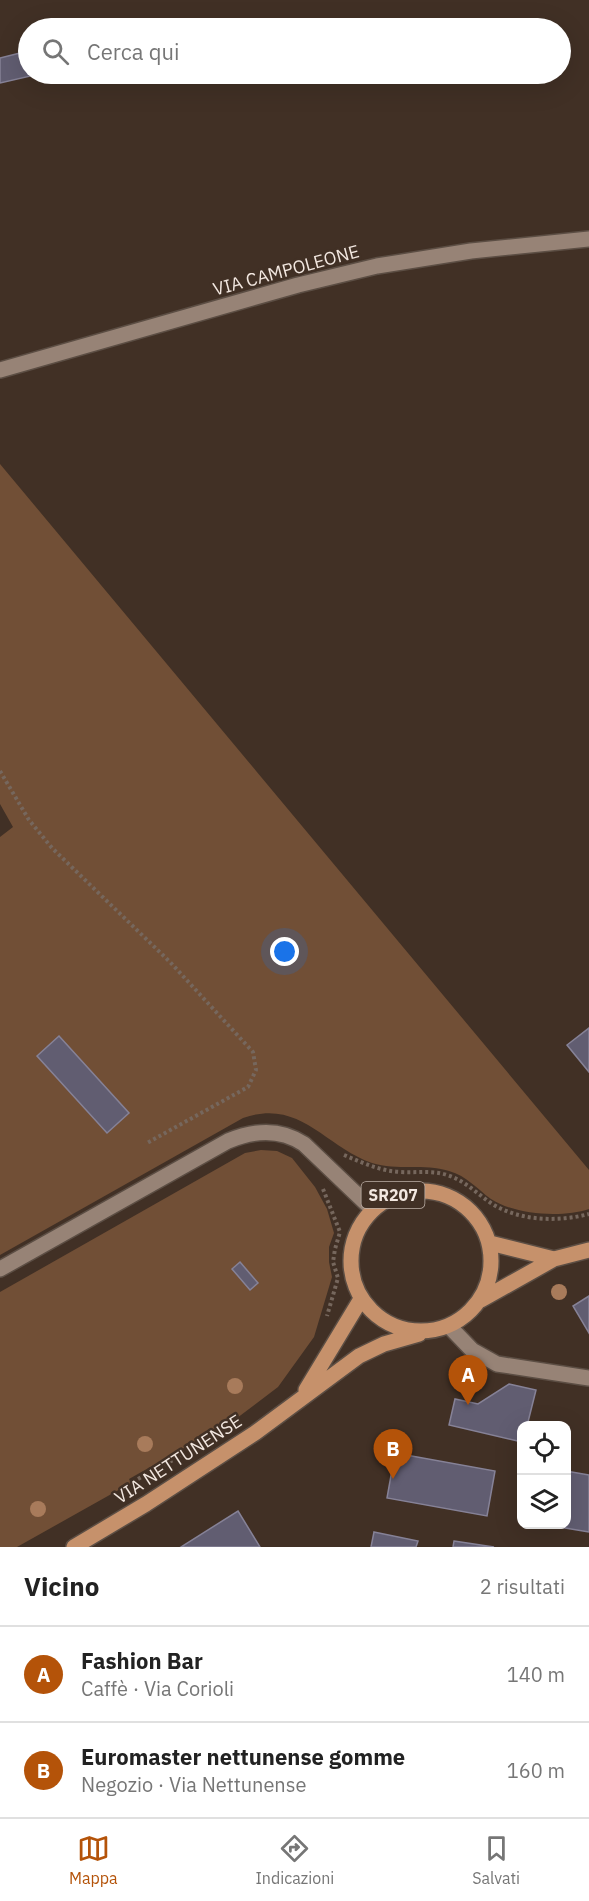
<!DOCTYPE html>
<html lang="it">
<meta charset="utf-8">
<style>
body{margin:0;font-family:"IBM Plex Sans",sans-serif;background:#f2f2f2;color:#222}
.controls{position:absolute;right:18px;bottom:18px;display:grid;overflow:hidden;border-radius:12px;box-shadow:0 6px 24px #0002}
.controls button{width:54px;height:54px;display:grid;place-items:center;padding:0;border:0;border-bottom:2px solid #e0e0e0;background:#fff;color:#222;font:30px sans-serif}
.you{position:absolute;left:285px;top:952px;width:21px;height:21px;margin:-15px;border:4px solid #fff;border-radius:50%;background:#1a73e8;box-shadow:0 0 0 9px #1a73e833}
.badge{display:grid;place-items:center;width:39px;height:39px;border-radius:50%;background:#b45309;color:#fff;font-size:20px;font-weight:700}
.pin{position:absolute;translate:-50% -50px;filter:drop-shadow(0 2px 3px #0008)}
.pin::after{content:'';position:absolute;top:32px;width:21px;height:18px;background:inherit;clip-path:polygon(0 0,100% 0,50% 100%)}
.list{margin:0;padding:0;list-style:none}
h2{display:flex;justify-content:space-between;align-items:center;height:78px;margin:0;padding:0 24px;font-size:26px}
h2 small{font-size:20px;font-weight:400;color:#767676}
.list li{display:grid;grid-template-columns:39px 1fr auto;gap:18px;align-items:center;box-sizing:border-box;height:96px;padding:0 24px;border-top:2px solid #e0e0e0}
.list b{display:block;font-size:22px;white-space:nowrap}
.list p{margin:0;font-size:20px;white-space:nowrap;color:#767676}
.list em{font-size:20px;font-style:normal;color:#767676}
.icon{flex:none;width:33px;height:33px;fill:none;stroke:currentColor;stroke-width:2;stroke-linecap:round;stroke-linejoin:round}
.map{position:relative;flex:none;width:589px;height:1547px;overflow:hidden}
.search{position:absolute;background:#fff;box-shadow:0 6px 24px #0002;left:18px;right:18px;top:18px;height:66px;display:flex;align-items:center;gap:15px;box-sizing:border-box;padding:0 21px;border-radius:33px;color:#767676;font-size:22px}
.sheet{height:270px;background:#fff}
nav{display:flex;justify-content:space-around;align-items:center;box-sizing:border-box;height:84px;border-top:2px solid #e0e0e0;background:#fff;font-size:16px;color:#767676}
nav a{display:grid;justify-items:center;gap:3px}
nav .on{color:#b45309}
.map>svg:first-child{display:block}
.green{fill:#714f36}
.building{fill:#615d71;stroke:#868297;stroke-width:1.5}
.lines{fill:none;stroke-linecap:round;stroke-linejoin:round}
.minor-casing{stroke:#5c4e44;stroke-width:18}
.major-casing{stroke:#5c4e44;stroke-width:18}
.path{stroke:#76675d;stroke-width:4;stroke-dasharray:3 3;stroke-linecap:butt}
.minor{stroke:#978376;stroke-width:15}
.major{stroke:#c6916b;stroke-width:15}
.tree{fill:#a87b5b}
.labels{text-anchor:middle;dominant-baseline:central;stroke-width:5;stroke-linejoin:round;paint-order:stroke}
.shield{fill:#413025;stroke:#bdb0a8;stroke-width:1.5}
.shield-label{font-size:16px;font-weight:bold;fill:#f2e7e0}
.street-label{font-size:18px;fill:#f2e7e0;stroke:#413025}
</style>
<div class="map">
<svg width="589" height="1547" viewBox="0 0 589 1547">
<rect width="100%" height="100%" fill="#413025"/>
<path class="green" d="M0 464 589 1170V1209C562 1218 515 1215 491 1199 477 1189 467 1176 449 1171 424 1163 397 1171 372 1163 324 1146 300 1098 243 1118L0 1255V837L13 827 0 804Z
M261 1150 277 1151 292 1158 315 1187 327 1209 334 1233 329 1247V1262L332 1277 314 1337 278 1387 237 1418 129 1479 131 1483 17 1547H0V1292L245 1153Z"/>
<path class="building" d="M28 51V74H35V75L0 83V58Z
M589 1028V1072L567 1045Z
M59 1036 129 1113 107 1133 37 1056Z
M240 1262 258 1283 250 1290 232 1269Z
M589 1296V1333L573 1306Z
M509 1384 536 1390 527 1426H522V1442L449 1425 455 1399 478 1404Z
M395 1453 495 1471 487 1516 387 1498Z
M566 1471 589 1475V1532L541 1524H566Z
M238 1511 260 1547H181Z
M374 1532 418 1541 416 1547H371Z
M454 1541 494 1547H453Z"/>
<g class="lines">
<g class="minor-casing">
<path id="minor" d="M0 370 298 285 377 266 471 251 589 239
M0 1269 228 1141C254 1130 280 1128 304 1144L372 1209
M449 1326 472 1350 497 1364 589 1378"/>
</g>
<g class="major-casing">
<path id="major" d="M351 1261a70 70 0 1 1 140 0a70 70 0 1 1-140 0Z
M490 1243 554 1259
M481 1300 554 1259 589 1250
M306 1390 361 1299
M74 1547 146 1504 255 1433 359 1356 384 1344 419 1334"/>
</g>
<path class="path" d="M0 771 29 820 52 848 170 962 253 1052 256 1070 248 1087 147 1143
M344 1155C363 1163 380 1171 401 1172 417 1173 432 1170 447 1175 466 1181 478 1195 494 1205 521 1221 559 1222 589 1214
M323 1189 340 1232 335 1249 333 1262 338 1278 327 1316
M138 1479 184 1454"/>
<use href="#minor" class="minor"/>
<use href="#major" class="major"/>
</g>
<g class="tree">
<circle cx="559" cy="1292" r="8"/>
<circle cx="235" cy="1386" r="8"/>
<circle cx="145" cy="1444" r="8"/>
<circle cx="38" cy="1509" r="8"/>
</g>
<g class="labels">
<rect class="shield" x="361.5" y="1182" width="63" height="26" rx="4.5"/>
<g class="shield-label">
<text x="393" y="1195">SR207</text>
</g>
<g class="street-label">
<text transform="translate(286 270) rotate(-15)">VIA CAMPOLEONE</text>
<text transform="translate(178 1459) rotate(-33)">VIA NETTUNENSE</text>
</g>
</g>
</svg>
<div class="controls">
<button><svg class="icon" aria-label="locate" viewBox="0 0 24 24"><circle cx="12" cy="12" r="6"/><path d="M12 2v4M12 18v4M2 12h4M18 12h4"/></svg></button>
<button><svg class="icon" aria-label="layers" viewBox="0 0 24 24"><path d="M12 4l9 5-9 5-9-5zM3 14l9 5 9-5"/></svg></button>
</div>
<div class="you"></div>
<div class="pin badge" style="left:468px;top:1405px">A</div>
<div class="pin badge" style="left:393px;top:1479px">B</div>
<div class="search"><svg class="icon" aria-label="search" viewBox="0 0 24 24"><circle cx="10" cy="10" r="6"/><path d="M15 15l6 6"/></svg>Cerca qui</div>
</div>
<section class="sheet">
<h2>Vicino<small>2 risultati</small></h2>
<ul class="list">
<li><span class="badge">A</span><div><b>Fashion Bar</b><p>Caffè · Via Corioli</p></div><em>140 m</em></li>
<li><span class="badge">B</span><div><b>Euromaster nettunense gomme</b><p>Negozio · Via Nettunense</p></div><em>160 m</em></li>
</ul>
</section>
<nav>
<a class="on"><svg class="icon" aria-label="map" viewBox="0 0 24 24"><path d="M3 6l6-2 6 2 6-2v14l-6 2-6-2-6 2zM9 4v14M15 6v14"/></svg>Mappa</a>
<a><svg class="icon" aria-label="directions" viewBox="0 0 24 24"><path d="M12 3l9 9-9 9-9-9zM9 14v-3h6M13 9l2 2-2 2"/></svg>Indicazioni</a>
<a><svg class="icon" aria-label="saved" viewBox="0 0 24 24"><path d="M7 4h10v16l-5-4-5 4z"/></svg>Salvati</a>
</nav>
